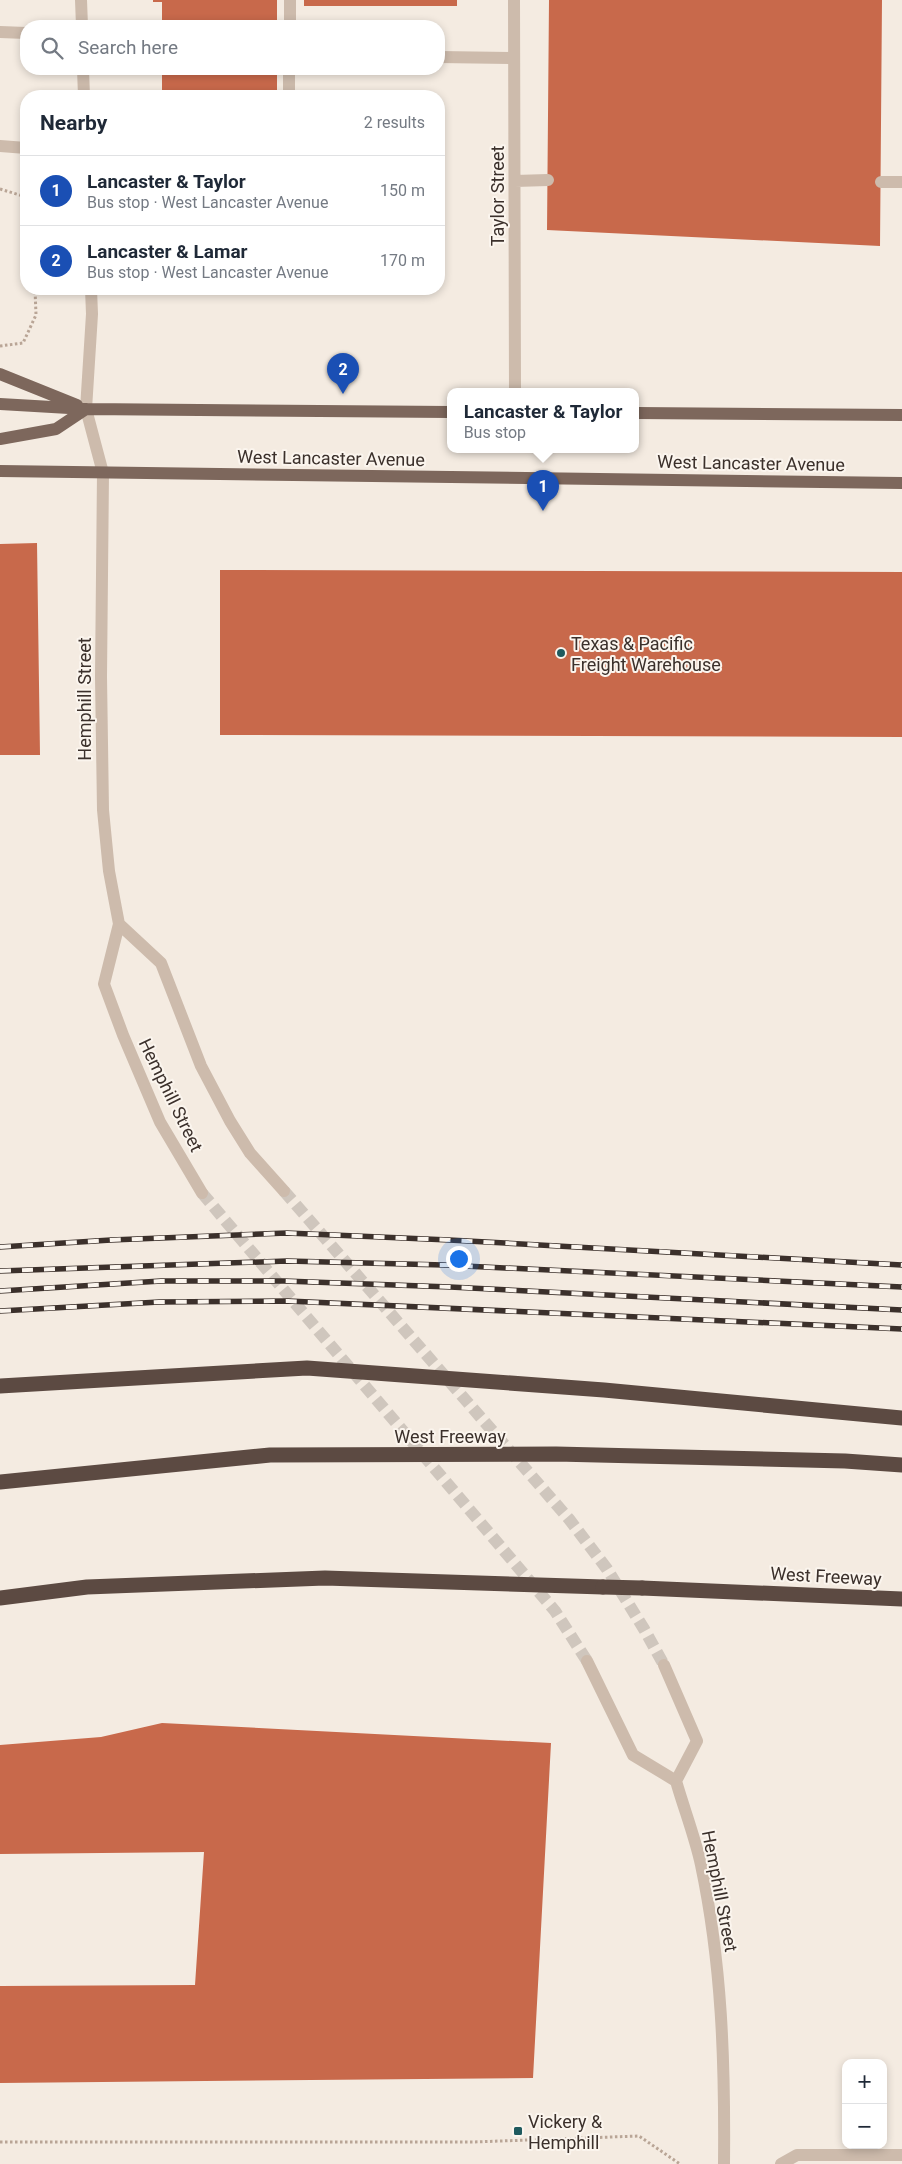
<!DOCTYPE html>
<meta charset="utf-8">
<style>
body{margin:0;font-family:Roboto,sans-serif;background:#f6f6f7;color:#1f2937}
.controls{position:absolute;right:15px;bottom:15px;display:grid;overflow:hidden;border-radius:10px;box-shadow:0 2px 8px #0003}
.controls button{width:45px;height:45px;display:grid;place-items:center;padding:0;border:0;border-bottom:1px solid #e0e1e3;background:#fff;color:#1f2937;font:25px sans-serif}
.you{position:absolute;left:458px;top:1258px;width:18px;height:18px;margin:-12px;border:4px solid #fff;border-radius:50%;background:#1a73e8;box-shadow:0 0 0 8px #1a73e833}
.badge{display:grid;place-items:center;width:32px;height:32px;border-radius:50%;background:#1a73e8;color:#fff;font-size:16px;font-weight:700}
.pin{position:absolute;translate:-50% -41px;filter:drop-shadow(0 1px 2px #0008)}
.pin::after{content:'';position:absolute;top:26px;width:18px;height:15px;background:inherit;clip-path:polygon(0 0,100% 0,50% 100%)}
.popup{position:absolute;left:447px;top:388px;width:192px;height:65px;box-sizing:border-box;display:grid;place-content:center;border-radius:10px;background:#fff;filter:drop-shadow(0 1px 4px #0005);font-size:16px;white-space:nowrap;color:#747a83}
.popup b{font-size:19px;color:#1f2937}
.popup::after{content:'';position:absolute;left:50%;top:100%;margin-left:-10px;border:10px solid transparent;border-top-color:#fff}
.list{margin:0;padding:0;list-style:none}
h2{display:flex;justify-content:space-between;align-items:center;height:65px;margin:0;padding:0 20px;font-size:21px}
h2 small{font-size:16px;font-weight:400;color:#747a83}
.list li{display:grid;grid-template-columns:32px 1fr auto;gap:15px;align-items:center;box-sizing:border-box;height:70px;padding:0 20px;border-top:1px solid #e0e1e3}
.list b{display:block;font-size:19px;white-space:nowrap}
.list p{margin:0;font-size:16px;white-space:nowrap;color:#747a83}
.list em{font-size:16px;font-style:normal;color:#747a83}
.icon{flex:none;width:28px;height:28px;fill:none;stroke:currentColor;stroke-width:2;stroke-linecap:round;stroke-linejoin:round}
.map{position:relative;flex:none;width:902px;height:2164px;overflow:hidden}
.search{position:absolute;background:#fff;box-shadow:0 2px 8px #0003;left:20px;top:20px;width:425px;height:55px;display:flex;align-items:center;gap:12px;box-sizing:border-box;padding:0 18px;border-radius:20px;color:#747a83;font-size:19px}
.panel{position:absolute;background:#fff;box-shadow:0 2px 8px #0003;left:20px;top:90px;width:425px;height:205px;border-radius:20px}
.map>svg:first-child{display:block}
.building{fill:#c8694b}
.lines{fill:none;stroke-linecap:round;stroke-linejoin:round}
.minor-tunnel{stroke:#cfc6bd;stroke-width:12;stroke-dasharray:12 6;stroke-linecap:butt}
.path{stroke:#b9a596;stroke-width:3;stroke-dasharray:2.5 2.5;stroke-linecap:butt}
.minor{stroke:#cdbbac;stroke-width:12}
.major{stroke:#7d675c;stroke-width:12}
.highway{stroke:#5c4a42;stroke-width:15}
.rail-casing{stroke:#3b302b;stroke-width:5.5}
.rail{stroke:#fbf5ee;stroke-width:4;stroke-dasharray:11;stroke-linecap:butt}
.highway-bridge{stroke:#5c4a42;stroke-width:15}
.poi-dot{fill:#1f5a5e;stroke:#fbf5ee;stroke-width:2}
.labels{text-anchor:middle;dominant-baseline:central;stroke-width:4;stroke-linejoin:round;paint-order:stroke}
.street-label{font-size:18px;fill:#3b302b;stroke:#fbf5ee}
.poi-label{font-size:18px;fill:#3b302b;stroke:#fbf5ee;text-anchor:start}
</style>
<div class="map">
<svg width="902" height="2164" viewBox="0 0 902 2164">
<rect width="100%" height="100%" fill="#f4ebe1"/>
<path class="building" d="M153 0H277V26H162V2H153Z
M304 0H457V6H304Z
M549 0H882L880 246 547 230Z
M162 69H277V96H162Z
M37 543 40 755H0V544Z
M220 570 902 572V737L220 735Z
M162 1723 551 1743 533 2078 0 2083V1986L195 1985 204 1852 0 1854V1745L101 1737Z"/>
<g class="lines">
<path class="minor-tunnel" d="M284 1191 569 1519 607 1569 644 1629 664 1665
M202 1193 555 1611 587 1661"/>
<path class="path" d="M0 189 26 197
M0 346 23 343 36 315 35 289
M0 2142H473L639 2136 680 2164"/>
<path class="minor" d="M81 0 82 26
M514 0 515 392
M290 26V0
M0 32 26 33
M439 57 514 58
M83 69 84 96
M289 96V69
M0 146 26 148
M515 181 548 180
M881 182H902
M91 289 92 314 86 409 103 473 101 677 103 810 109 871 119 924 104 984 123 1035 160 1122 202 1193
M119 924 161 963 201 1066 230 1121 250 1153 284 1191
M587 1661 633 1755 676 1781C684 1809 695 1837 701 1865 722 1964 725 2063 724 2164
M664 1665 697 1741 676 1781
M781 2164 797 2155H902"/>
<path class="major" d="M0 374 77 405
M0 404 86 409 450 412
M636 413 902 415
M0 439 56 429 86 409
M0 471 902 483"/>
<path class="highway" d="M0 1386 307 1368 604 1390 902 1418
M0 1482 270 1455 556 1454 845 1461 902 1465
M642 1588 902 1599
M0 1598 87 1587 325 1578 603 1587"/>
<g class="rail-casing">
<path id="rail" d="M0 1247 111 1240 287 1233 449 1240 902 1265
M0 1271 287 1261 444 1265 902 1287
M0 1291 161 1281H284L450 1287 902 1310
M0 1311 159 1302 288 1301 902 1329"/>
</g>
<use href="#rail" class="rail"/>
<path class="highway-bridge" d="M603 1587 642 1588"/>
</g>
<g class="poi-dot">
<circle cx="561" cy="653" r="5"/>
<rect x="513" y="2126" width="10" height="10" rx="2.5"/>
</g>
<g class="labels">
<g class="street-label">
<text transform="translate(497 196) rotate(-90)">Taylor Street</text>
<text transform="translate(331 458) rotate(1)">West Lancaster Avenue</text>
<text transform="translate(751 463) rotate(1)">West Lancaster Avenue</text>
<text transform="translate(84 699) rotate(-90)">Hemphill Street</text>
<text transform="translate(171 1095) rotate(64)">Hemphill Street</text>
<text x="450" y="1436">West Freeway</text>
<text transform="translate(826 1576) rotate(3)">West Freeway</text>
<text transform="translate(720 1891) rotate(79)">Hemphill Street</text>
</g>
<g class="poi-label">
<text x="571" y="643">Texas &amp; Pacific<tspan x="571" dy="21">Freight Warehouse</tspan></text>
<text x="528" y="2121">Vickery &amp;<tspan x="528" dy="21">Hemphill</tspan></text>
</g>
</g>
</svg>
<div class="controls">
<button>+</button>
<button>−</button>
</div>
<div class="you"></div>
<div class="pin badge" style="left:543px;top:511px;background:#1a4fb4">1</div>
<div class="popup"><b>Lancaster &amp; Taylor</b>Bus stop</div>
<div class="pin badge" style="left:343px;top:394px;background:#1a4fb4">2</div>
<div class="search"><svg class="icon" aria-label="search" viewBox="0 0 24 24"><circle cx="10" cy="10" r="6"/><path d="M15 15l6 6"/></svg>Search here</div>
<section class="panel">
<h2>Nearby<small>2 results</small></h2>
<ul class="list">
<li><span class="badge" style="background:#1a4fb4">1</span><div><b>Lancaster &amp; Taylor</b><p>Bus stop · West Lancaster Avenue</p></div><em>150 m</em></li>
<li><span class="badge" style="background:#1a4fb4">2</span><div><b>Lancaster &amp; Lamar</b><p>Bus stop · West Lancaster Avenue</p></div><em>170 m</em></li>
</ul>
</section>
</div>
